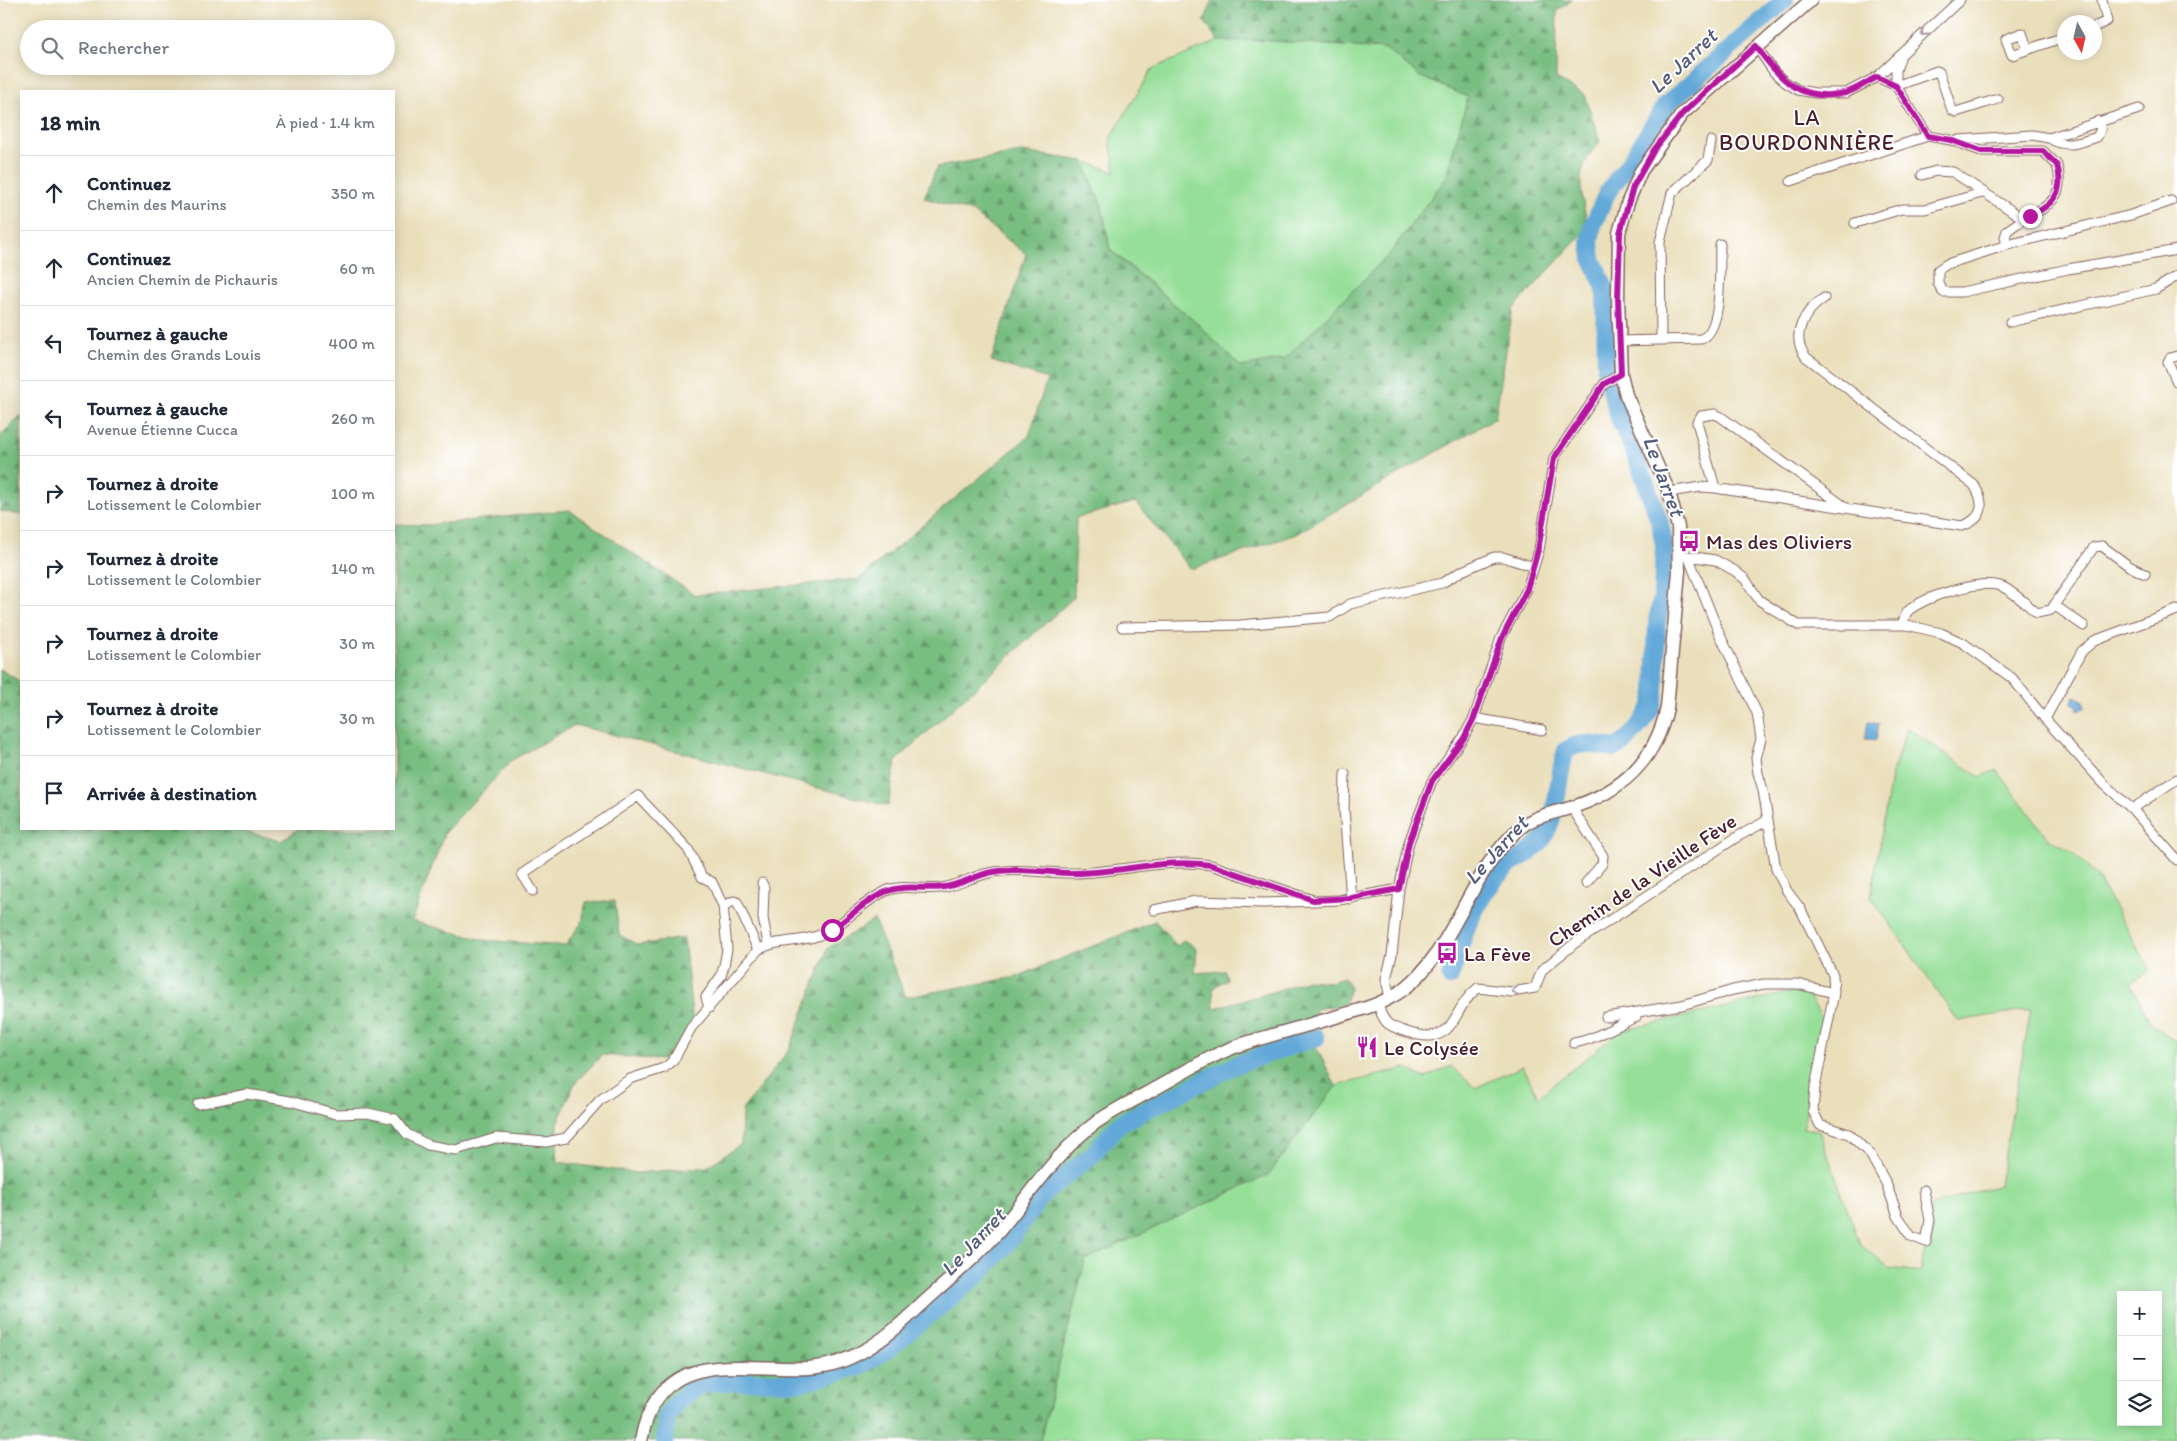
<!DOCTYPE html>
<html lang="fr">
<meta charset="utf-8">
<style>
body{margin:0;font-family:Itim,sans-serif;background:#f6f6f7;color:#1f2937}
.controls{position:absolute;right:15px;bottom:15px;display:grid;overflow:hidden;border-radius:0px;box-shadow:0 2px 12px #0003}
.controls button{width:45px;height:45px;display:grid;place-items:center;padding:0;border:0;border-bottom:1px solid #e0e1e3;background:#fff;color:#1f2937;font:25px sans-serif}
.compass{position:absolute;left:2057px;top:15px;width:45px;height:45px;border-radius:50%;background:#fff;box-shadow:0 2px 12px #0003;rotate:172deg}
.stop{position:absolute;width:15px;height:15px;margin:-11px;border:4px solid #b5179e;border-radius:50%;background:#fff}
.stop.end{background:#b5179e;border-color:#fff;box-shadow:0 1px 5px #0008}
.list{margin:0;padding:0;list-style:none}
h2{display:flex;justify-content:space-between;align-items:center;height:65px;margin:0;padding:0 20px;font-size:21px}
h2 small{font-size:16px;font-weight:400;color:#747a83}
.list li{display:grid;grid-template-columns:32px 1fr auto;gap:15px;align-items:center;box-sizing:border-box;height:75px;padding:0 20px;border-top:1px solid #e0e1e3}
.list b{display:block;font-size:19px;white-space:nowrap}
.list p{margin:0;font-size:16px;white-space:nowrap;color:#747a83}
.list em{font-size:16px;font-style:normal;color:#747a83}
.icon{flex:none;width:28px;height:28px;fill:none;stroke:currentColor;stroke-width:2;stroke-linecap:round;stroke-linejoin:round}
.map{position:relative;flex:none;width:2177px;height:1441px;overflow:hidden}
.search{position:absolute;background:#fff;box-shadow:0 2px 12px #0003;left:20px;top:20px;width:375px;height:55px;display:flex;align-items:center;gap:12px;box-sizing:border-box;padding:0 18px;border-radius:28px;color:#747a83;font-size:19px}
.panel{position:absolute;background:#fff;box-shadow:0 2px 12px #0003;left:20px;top:90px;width:375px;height:740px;border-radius:0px}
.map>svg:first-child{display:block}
.grass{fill:#96df99;stroke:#707f62;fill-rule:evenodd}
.forest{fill:url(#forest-firs);stroke:#616e56}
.water{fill:#62a8d8;stroke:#566482}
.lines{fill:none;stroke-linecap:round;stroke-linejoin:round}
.river{stroke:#62a8d8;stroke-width:18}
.street-casing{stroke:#82625d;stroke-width:11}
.secondary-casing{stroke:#82625d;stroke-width:15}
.street{stroke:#fff;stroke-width:9}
.secondary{stroke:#fff;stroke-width:12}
.oneway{stroke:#ae9aa0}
.route{stroke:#b5179e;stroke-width:6}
.labels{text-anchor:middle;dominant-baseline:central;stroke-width:4;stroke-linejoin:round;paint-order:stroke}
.poi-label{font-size:21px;fill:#4a1f2b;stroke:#fff;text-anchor:start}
.street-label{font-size:21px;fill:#4a1f2b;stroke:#fff}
.water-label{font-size:22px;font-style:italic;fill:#555d79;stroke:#fff}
.neighbourhood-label{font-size:22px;letter-spacing:1px;fill:#4a1f2b;stroke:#fff}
</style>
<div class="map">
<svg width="2177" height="1441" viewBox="0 0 2177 1441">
<defs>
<pattern id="forest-firs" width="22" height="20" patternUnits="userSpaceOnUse" patternTransform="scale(1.25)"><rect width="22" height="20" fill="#78be81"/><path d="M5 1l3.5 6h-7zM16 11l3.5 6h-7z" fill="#649a6a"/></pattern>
</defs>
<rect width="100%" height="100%" fill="#fff"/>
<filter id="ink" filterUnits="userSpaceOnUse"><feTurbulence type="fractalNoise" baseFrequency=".02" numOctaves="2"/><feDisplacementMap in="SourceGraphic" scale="10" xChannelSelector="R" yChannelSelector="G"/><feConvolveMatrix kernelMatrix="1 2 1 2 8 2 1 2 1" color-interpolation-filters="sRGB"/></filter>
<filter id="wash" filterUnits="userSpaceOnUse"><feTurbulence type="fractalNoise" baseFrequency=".0096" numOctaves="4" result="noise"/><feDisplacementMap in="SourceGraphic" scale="20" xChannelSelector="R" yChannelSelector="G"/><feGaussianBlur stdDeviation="1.12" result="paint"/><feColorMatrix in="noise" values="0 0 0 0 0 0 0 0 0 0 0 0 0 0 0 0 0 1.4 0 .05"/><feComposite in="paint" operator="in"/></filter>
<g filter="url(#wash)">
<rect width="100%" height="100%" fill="#eadfbb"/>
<path class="grass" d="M1259 40 1386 49 1419 76 1468 97 1446 178 1390 253 1285 359 1241 367 1201 327 1110 249 1102 207 1083 161 1115 172 1110 139 1152 69 1218 41Z
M1907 728 1980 777 1997 770 2047 837 2074 853 2097 877 2150 969 2131 983 2150 1023 2177 1043V1441H1040L1085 1260 1268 1175 1336 1086 1406 1068 1424 1078 1451 1066 1475 1088 1523 1066 1538 1097 1620 1031 1805 989 1823 1020 1803 1128 1819 1131 1860 1244 1888 1268 1921 1272 1932 1205 1999 1185 2031 1009 1958 1021 1871 897 1891 777ZM2121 1295H2158V1422H2121Z"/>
<path class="forest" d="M1213 0H1572L1557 11 1556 79 1585 95 1600 142C1571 171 1582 191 1588 228L1513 309 1495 418 1294 535 1191 569 1135 502 1076 518 1074 597 896 761 888 806 575 725 512 760 445 832 412 921 483 940 565 946 582 922 586 902 615 901 619 935 638 945 684 938 693 1025 663 1060 602 1055 575 1083 558 1122 557 1162 637 1173 707 1167 741 1144 742 1110 789 1050 828 948 874 920 906 997 1016 977 1155 921 1177 946 1184 940 1197 948 1195 973 1225 971 1227 979 1213 988 1214 1008 1269 993 1308 980 1331 982 1344 978 1350 988 1344 1005 1315 1009 1310 1035 1336 1086 1268 1175 1085 1260 1040 1441H0V669L21 682V829H236L281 841 298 829H394V524L428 525 569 510 695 595 859 579 1029 436 1047 379 991 361 1026 254 972 212 924 198 937 167 1023 152 1083 161 1102 207 1110 250 1201 327 1241 367 1285 359 1390 253 1446 178 1468 97 1419 76 1386 49 1259 40 1218 41 1204 21Z
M21 415V515L0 511V436Z"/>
<path class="water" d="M2074 696 2083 700 2085 708 2077 710 2078 706 2072 703Z
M1868 722 1879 724 1876 740 1865 739Z"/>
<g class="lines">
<path class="river" d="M1450 977C1462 940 1474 897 1505 869 1517 858 1536 852 1545 835 1559 808 1557 777 1566 750L1576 745 1586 744 1615 748 1625 742 1643 721 1652 706 1655 692 1657 621 1662 598 1664 546 1660 523 1639 464 1619 418 1606 373 1605 288 1592 259 1590 242 1593 225 1607 193 1632 159 1665 106 1785 0
M665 1441 667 1416 677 1402 691 1391 705 1384 734 1381 801 1382 860 1366 889 1348 977 1276 1007 1244 1041 1196 1092 1155 1120 1123 1240 1063 1316 1038"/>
</g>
</g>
<g filter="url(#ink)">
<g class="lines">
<g class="street-casing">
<path id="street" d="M2094 27 2107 21 2102 0
M1756 46 1774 72 1785 82 1798 90 1815 93H1846L1877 77 1960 0
M2028 50 2022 33 2006 39 2012 55 2064 37
M1877 77 1896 86 1928 136 1951 140 1981 151H2043L2057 165C2069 209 2032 209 2007 231L2005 237 2007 245 1947 264 1938 270V283L1943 292H1962L2068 269 2177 250
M1896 86 1937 71 1939 72 1952 110 1956 112 1998 99
M1896 86V70L1901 55
M2049 138C2066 149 2079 143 2097 137L2101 129 2098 121
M1959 140 2032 135 2049 138 2139 109
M1922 175 1936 171 1953 172 2024 219
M1791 181 1928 136
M1855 223 1902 209H1925L1982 193
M2007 245 2131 215 2171 201
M2010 322 2156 289 2177 276
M1661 339 1660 242 1672 193 1708 160 1711 141
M1619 341 1701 339C1724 331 1719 265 1720 244
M2177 356 2170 358 2168 362 2177 382
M1715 488 1697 422 1701 416 1715 414 1721 417 1845 507
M1669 492 1701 487 1715 488 1962 526C1985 518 1985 503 1974 485L1806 357C1789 335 1805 311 1824 298
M1680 555 1688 556 1719 633 1757 713 1761 739 1756 758 1758 773 1763 790 1776 869 1787 891 1800 908 1833 975 1834 993 1815 1087 1813 1111 1820 1125 1849 1134 1870 1154 1886 1183 1898 1216 1911 1236 1926 1242 1930 1220 1924 1190
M1688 556 1715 560 1735 571 1745 579 1759 600 1798 625H1907L1941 633 1963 643 2012 678 2045 719 2105 785 2132 809 2177 860
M2054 605 2084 626
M1902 624C1904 620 1905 614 1908 611 1925 596 1983 578 2003 587 2015 593 2027 605 2037 613L2051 610 2094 547 2102 546 2129 566 2145 574
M1122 627 1240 625 1330 617 1350 604 1442 583 1462 571 1494 557H1503L1534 567
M1474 718 1542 730
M2045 719 2082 651 2094 641 2177 610
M1345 774 1344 809 1351 899
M1572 808 1603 856 1602 864 1586 883
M2132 809 2177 779
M762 883 764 888 763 918 768 944
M533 891 522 874 638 796 688 849 702 877 712 882 723 906
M1154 910 1196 901 1264 903 1339 900 1399 889
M1390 998 1386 979 1392 955 1399 889 1409 842 1432 781 1463 738 1474 718 1501 638 1527 589 1539 550 1554 458 1604 384 1621 374
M1378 1005C1384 1024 1388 1026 1407 1032 1459 1049 1449 1009 1478 988L1512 992 1535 988 1542 970 1575 943 1737 837 1768 820
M709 1008 706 997 721 976 724 966 727 949 723 906 734 901 737 902 758 950
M1606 1017 1682 1005 1733 990 1764 984H1797L1834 993
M1574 1043C1596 1039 1615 1026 1636 1017
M198 1104 247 1094 290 1101 336 1114 368 1113 395 1119 407 1134 428 1145 456 1150 496 1138 546 1142 566 1138 600 1100 630 1079 664 1068 673 1061 691 1028 758 950C776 939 797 943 817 936 843 927 861 902 886 891 905 883 926 892 946 887 961 884 974 876 989 873 1018 867 1047 874 1076 873 1122 872 1165 858 1211 865L1313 900"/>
</g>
<g class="secondary-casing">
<path id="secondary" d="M641 1441C658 1345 738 1371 808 1368 828 1367 848 1360 865 1350 890 1336 911 1314 932 1295 956 1274 979 1254 1000 1230 1031 1193 1058 1150 1098 1121 1117 1108 1137 1099 1156 1088 1185 1072 1214 1053 1246 1043 1278 1033 1310 1025 1342 1015 1364 1009 1385 1003 1404 989 1456 949 1469 870 1521 827 1535 816 1553 813 1570 808 1622 792 1655 761 1667 708L1679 571 1678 527 1669 492 1626 395 1621 374 1618 299 1619 233 1628 202 1641 171 1682 114 1811 0"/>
</g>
<use href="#street" class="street"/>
<use href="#secondary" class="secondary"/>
</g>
<defs><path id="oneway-chevron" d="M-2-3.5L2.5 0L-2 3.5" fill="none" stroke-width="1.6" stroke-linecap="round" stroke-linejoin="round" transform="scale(1.25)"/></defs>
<g class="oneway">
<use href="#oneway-chevron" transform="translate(1924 33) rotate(138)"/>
<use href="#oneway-chevron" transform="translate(1515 991) rotate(176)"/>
</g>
</g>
<g class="lines" filter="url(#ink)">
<path class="route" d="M832 930C848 918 870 897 888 891 906 884 925 890 944 887 959 885 973 877 988 873 1016 866 1046 873 1075 873 1121 873 1165 858 1211 865L1313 900 1351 898 1399 889 1409 842 1432 781 1464 738 1474 718 1502 638 1527 589 1538 550 1554 458 1604 384 1621 374 1618 299 1620 233 1633 187 1654 150 1682 114 1756 46C1779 79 1801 103 1845 93 1856 90 1867 82 1877 77L1896 86 1928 136 1951 140 1981 151H2043L2057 165C2065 192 2053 205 2030 216"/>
</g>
<defs>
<g id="bus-bare" transform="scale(1.725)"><path d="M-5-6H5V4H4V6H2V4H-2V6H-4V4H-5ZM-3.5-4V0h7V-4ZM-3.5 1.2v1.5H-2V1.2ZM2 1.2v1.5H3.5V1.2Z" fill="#b5179e" stroke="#fff" stroke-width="2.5" paint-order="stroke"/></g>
<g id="restaurant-bare" transform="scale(1.725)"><path d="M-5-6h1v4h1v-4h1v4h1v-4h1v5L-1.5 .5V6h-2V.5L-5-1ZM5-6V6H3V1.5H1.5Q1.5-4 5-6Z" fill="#b5179e" stroke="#fff" stroke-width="2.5" paint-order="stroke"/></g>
</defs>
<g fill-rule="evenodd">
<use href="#bus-bare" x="1689" y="541"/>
<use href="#bus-bare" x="1447" y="953"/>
<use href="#restaurant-bare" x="1367" y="1047"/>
</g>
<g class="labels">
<g class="poi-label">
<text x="1706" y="541">Mas des Oliviers</text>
<text x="1464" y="953">La Fève</text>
<text x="1384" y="1047">Le Colysée</text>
</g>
<g class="street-label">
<text transform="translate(1642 880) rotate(-34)">Chemin de la Vieille Fève</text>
</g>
<g class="water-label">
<text transform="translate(1683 61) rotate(-43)">Le Jarret</text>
<text transform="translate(1664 476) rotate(70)">Le Jarret</text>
<text transform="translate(1496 850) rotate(-48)">Le Jarret</text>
<text transform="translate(973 1242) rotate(-47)">Le Jarret</text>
</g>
<g class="neighbourhood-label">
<text x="1807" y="117">LA<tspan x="1807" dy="25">BOURDONNIÈRE</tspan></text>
</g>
</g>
</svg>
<div class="controls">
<button>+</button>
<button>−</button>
<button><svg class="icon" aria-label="layers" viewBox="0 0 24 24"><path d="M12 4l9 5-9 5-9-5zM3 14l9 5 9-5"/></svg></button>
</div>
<svg class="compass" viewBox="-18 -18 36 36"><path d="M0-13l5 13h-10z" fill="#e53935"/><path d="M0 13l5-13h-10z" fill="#747a83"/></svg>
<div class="stop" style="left:832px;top:930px"></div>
<div class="stop end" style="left:2030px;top:216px"></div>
<div class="search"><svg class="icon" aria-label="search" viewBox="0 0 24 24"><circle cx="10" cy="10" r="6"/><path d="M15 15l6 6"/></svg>Rechercher</div>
<section class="panel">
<h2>18 min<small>À pied · 1.4 km</small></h2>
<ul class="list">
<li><svg class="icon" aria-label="ahead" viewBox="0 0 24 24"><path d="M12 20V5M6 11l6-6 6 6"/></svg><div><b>Continuez</b><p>Chemin des Maurins</p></div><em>350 m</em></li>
<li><svg class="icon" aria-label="ahead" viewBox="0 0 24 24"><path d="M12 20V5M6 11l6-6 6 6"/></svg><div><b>Continuez</b><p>Ancien Chemin de Pichauris</p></div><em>60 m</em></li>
<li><svg class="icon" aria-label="left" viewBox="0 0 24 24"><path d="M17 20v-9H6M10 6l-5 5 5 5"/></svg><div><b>Tournez à gauche</b><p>Chemin des Grands Louis</p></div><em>400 m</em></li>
<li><svg class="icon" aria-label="left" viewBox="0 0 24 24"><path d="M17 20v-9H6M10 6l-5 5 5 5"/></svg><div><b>Tournez à gauche</b><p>Avenue Étienne Cucca</p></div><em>260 m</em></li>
<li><svg class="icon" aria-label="right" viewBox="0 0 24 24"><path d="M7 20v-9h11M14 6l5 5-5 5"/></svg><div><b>Tournez à droite</b><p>Lotissement le Colombier</p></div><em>100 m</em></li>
<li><svg class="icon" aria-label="right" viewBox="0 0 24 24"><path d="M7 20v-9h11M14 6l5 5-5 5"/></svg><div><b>Tournez à droite</b><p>Lotissement le Colombier</p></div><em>140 m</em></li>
<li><svg class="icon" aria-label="right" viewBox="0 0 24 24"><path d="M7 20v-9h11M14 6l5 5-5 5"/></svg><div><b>Tournez à droite</b><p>Lotissement le Colombier</p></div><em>30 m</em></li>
<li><svg class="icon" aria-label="right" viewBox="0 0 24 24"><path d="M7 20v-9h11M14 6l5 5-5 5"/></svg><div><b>Tournez à droite</b><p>Lotissement le Colombier</p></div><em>30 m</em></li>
<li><svg class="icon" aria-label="arrive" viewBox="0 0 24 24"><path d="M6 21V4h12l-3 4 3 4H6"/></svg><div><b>Arrivée à destination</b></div></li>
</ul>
</section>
</div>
